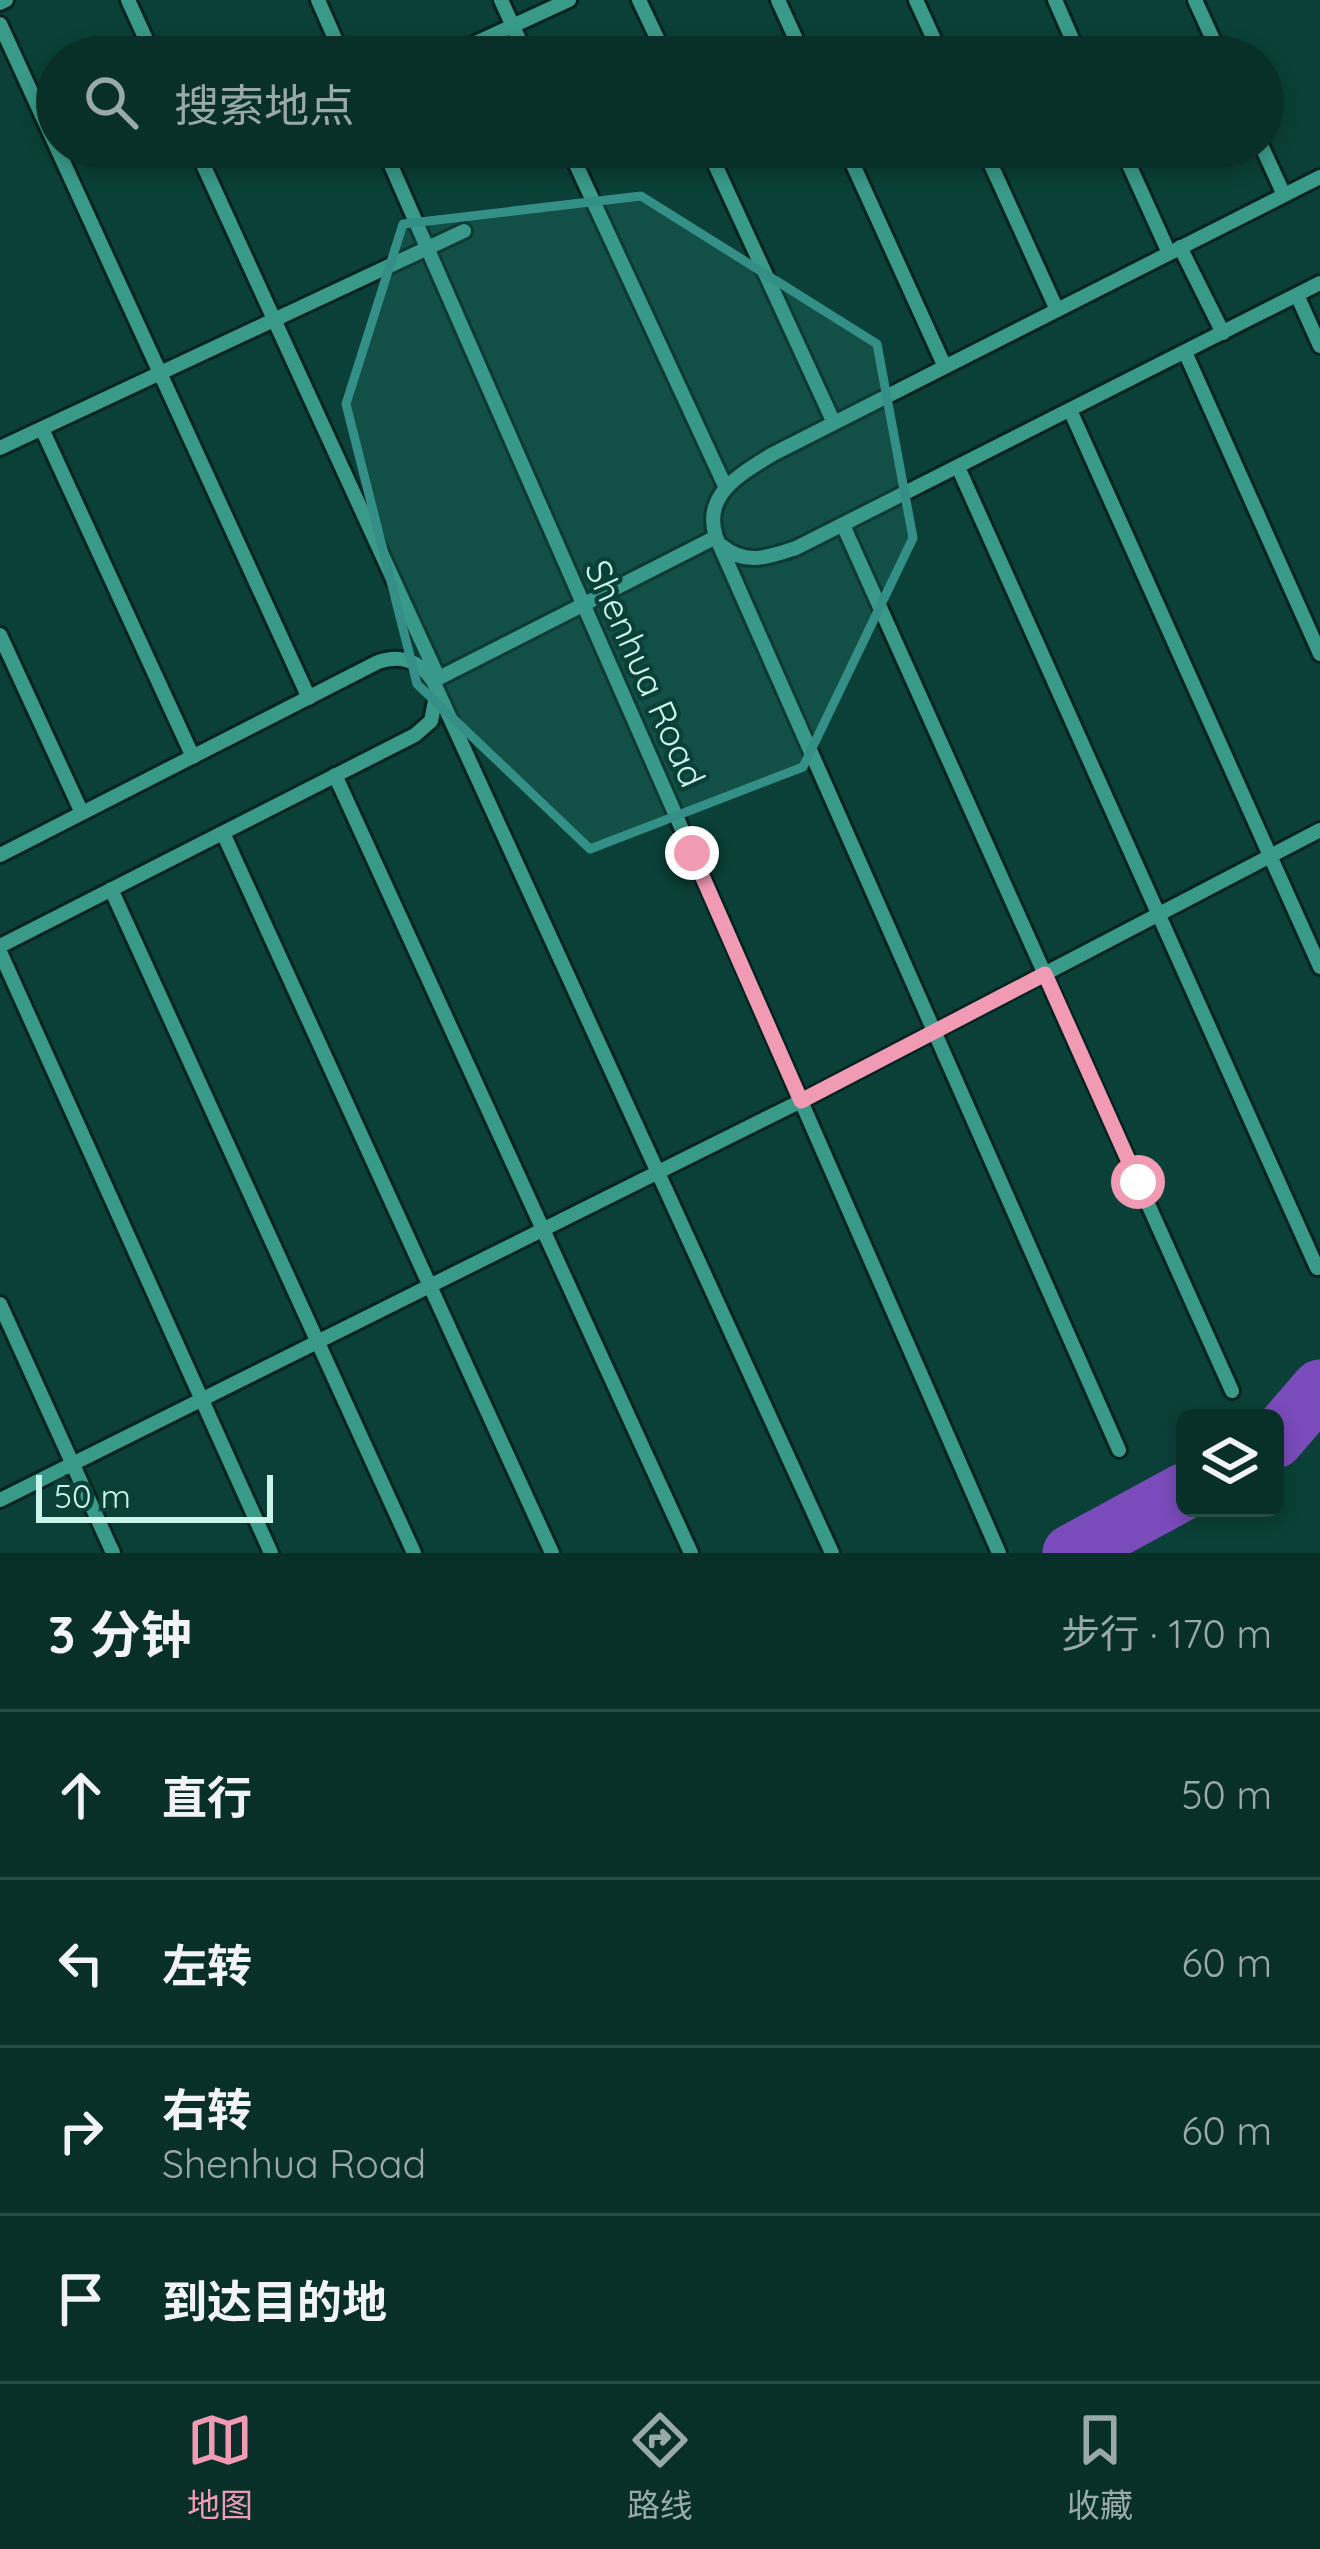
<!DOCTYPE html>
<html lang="zh">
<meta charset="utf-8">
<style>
body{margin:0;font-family:Quicksand,"Noto Sans SC",sans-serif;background:#113831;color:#f1f3f6}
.controls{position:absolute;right:36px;bottom:36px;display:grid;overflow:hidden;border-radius:18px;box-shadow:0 6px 18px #0003}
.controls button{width:108px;height:108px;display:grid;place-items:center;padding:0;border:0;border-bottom:3px solid #294b46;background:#083029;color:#f1f3f6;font:60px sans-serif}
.scale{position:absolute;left:36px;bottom:30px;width:237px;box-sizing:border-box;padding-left:12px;border:6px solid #c9f4ea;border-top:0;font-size:33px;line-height:42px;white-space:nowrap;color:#c9f4ea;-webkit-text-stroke:9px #0a4037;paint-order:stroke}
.stop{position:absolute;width:36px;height:36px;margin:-27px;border:9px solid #f09ab4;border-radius:50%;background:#fff}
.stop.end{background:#f09ab4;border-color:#fff;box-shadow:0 3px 12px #0008}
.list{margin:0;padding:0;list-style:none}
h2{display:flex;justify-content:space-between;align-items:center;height:156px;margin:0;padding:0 48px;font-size:51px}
h2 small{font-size:39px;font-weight:400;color:#98a9a8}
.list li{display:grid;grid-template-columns:78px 1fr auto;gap:36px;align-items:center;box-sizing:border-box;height:168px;padding:0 48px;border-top:3px solid #294b46}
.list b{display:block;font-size:45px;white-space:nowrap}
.list p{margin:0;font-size:39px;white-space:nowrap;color:#98a9a8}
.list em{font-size:39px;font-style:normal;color:#98a9a8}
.icon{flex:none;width:66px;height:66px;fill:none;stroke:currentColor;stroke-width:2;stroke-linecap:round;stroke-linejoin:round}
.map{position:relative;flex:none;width:1320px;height:1553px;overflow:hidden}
.search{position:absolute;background:#083029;box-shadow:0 6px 18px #0003;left:36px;right:36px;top:36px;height:132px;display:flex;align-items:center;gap:30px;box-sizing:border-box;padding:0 42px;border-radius:66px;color:#98a9a8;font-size:45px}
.sheet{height:828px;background:#083029}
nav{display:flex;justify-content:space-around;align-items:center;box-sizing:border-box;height:168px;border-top:3px solid #294b46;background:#083029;font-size:33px;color:#98a9a8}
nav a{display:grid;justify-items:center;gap:6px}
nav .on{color:#f09ab4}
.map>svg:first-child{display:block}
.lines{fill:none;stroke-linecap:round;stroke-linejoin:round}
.river{stroke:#7a4bba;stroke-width:57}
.lane-casing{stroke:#05231e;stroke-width:20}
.lane{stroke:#3a9a8a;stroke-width:14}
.route{stroke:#f09ab4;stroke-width:15}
.marked{fill:#348f87;fill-opacity:0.2;stroke:#348f87;stroke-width:9;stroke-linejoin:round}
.labels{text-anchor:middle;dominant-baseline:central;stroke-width:9;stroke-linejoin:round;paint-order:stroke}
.street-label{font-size:36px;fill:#c9f4ea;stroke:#0a4037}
</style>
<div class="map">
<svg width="1320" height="1553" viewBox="0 0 1320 1553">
<rect width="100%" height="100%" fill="#0a4037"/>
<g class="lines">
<path class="river" d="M1275 1440 1320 1388
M1071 1553 1185 1491"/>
<g class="lane-casing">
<path id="lane" d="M128 0 154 57
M318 0 343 57
M501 0 527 57
M639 0 666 57
M778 0 804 57
M916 0 942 57
M1055 0 1080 57
M1195 0 1221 57
M0 3 6 0
M0 24 309 698
M445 57 569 0
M195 147 438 677
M383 147 999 1553
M568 147 726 488
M707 147 834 423
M845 147 945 367
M983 147 1057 310
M1121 147 1169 253
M1262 147 1284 195
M1180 247 1223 333
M1297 295 1320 346
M1185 352 1320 654
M1070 410 1320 967
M42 429 193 757
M0 448 464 231
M958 467 1317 1268
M843 525 1232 1391
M722 546C746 566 769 557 796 548L1320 283
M0 635 82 813
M433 681 716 537
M335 775 691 1553
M223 833 552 1553
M0 855 378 662C401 654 420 661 433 681L832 1553
M111 889 414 1553
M0 946 415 735 431 721 437 691
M0 952 271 1553
M0 1304 113 1553
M1119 1450 716 537C702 494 741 474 773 454L1320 177
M0 1500 801 1101 1320 830"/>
</g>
<use href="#lane" class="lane"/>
</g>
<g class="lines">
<path class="route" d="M692 853 801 1101 1045 974 1138 1182"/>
</g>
<path class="marked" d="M641 196 877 344 913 538 803 767 590 849 417 684 346 404 403 224Z"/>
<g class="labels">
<g class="street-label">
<text transform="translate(646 673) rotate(66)">Shenhua Road</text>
</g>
</g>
</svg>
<div class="controls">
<button><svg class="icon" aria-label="layers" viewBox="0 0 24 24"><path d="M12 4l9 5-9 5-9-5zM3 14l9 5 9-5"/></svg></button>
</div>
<div class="scale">50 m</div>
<div class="stop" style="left:1138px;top:1182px"></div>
<div class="stop end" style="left:692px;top:853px"></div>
<div class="search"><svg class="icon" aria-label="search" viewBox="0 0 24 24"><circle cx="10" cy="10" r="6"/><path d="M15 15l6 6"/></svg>搜索地点</div>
</div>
<section class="sheet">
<h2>3 分钟<small>步行 · 170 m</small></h2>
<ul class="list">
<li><svg class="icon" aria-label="ahead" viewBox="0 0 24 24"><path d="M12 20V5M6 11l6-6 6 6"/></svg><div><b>直行</b></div><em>50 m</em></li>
<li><svg class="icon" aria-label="left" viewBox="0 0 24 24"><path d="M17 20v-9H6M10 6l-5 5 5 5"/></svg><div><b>左转</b></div><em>60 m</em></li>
<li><svg class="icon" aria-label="right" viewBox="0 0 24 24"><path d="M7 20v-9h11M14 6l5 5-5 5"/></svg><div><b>右转</b><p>Shenhua Road</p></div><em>60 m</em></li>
<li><svg class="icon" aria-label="arrive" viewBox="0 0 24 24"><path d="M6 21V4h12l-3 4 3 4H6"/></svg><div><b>到达目的地</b></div></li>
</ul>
</section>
<nav>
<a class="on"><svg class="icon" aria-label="map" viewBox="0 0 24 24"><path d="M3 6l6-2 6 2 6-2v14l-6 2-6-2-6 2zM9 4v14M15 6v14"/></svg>地图</a>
<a><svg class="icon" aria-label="directions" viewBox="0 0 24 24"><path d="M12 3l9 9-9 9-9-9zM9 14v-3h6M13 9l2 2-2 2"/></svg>路线</a>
<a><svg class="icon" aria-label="saved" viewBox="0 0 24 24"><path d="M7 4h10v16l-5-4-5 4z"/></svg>收藏</a>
</nav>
